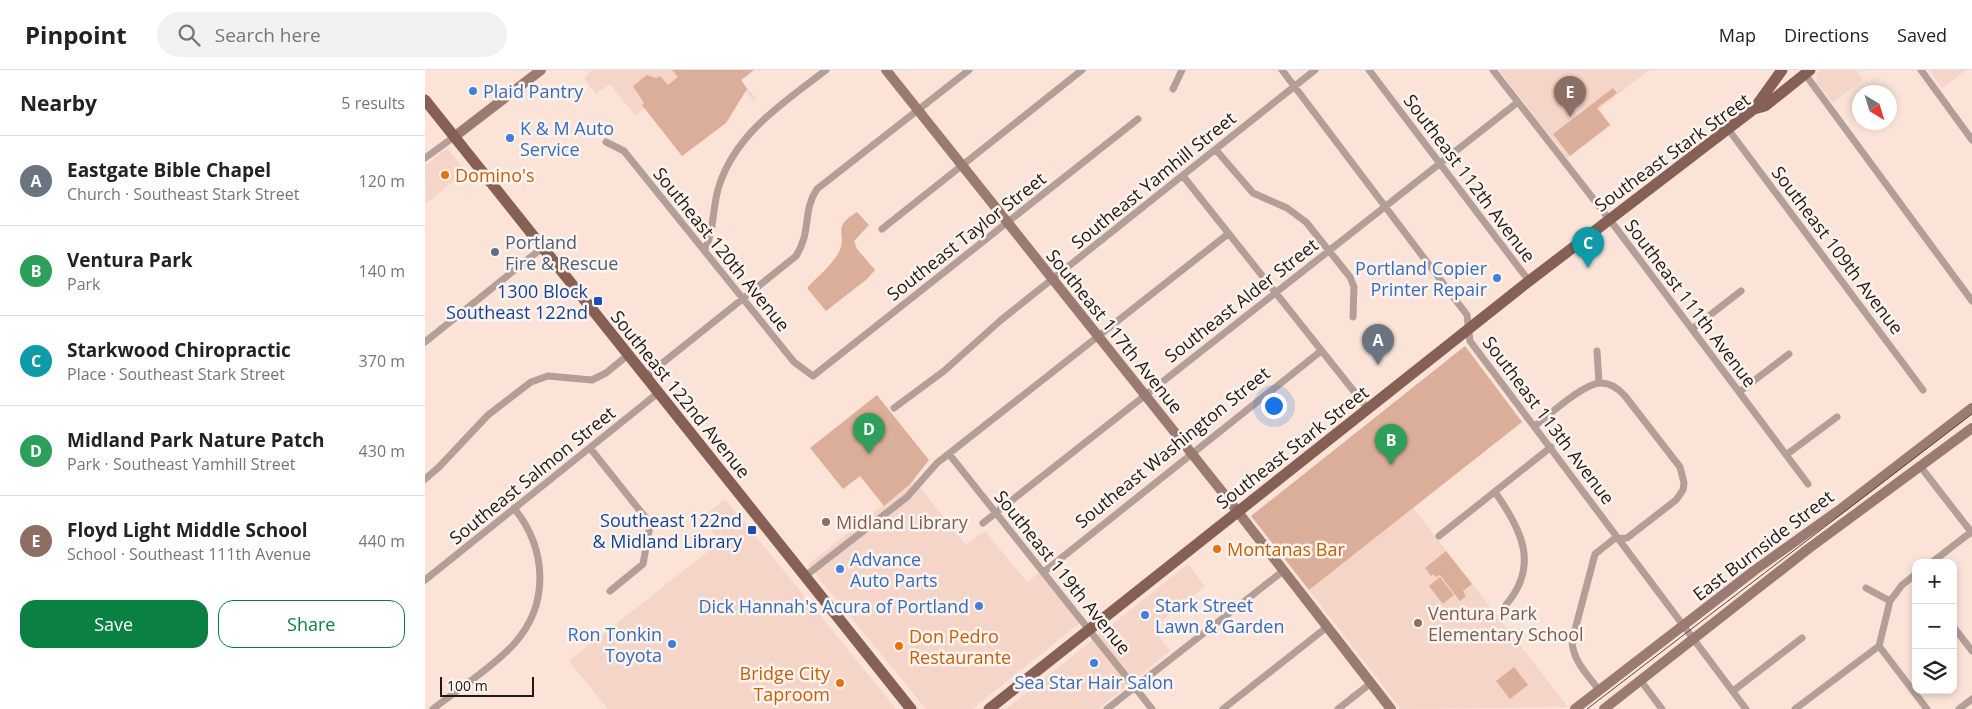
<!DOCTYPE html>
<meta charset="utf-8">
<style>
body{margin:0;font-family:"Open Sans",sans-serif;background:#f2f2f2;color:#222}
.controls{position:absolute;right:15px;bottom:15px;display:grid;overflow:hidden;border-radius:10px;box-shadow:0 2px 8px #0003}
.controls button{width:45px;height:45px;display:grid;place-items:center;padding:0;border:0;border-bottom:1px solid #e0e0e0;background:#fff;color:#222;font:25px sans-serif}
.compass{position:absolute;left:1427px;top:15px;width:45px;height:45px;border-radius:50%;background:#fff;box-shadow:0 2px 8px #0003;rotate:142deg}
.scale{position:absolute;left:15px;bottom:12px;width:94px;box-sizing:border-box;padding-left:5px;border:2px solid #211915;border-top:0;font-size:14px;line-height:18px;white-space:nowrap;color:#211915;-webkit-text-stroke:4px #fdf4ef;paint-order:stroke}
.you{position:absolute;left:848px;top:335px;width:18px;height:18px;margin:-12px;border:4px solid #fff;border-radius:50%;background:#1a73e8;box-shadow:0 0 0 8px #1a73e833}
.badge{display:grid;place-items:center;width:32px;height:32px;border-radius:50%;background:#0b8043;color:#fff;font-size:16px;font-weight:700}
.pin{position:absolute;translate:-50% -41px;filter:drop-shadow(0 1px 2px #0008)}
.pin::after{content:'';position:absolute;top:26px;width:18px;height:15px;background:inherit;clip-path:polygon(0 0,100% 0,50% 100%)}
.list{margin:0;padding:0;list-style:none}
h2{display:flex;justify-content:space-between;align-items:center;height:65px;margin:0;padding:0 20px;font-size:21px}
h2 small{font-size:16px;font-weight:400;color:#767676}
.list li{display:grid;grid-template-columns:32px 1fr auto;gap:15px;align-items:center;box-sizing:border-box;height:90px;padding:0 20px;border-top:1px solid #e0e0e0}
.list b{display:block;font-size:19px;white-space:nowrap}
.list p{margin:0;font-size:16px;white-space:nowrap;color:#767676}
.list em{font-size:16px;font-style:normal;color:#767676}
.actions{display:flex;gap:10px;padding:15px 20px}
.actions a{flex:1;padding:11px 0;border:1px solid #0b8043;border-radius:15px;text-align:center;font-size:18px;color:#0b8043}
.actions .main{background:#0b8043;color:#fff}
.icon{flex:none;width:28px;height:28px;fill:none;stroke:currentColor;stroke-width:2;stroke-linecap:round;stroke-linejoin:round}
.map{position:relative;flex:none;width:1547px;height:639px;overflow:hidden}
header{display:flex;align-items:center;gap:30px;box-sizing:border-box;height:70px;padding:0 25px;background:#fff;border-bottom:1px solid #e0e0e0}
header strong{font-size:24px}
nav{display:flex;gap:28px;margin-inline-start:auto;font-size:18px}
.search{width:350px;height:45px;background:#f2f2f2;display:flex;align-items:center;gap:12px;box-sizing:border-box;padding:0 18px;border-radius:28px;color:#767676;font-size:19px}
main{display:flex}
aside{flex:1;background:#fff}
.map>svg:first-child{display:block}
.built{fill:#f4d5c7}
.green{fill:#dbae99}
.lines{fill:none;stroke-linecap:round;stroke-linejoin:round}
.street{stroke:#b49e98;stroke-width:7}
.secondary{stroke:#9a7a71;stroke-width:10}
.primary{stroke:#866055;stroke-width:11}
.tram{stroke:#524741;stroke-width:1}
.shop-dot{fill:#3f7fe0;stroke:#fdf4ef;stroke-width:2}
.food-dot{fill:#e8710a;stroke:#fdf4ef;stroke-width:2}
.service-dot{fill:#5c6f8a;stroke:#fdf4ef;stroke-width:2}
.transit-dot{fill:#1a4fb4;stroke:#fdf4ef;stroke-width:2}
.education-dot{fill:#8d6e63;stroke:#fdf4ef;stroke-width:2}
.labels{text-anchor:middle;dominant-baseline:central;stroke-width:5;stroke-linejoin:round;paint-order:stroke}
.shop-label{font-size:18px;fill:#366cbe;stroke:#fdf4ef;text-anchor:start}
.street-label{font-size:18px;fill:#211915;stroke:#fdf4ef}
.food-label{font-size:18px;fill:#c56008;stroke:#fdf4ef;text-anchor:start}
.service-label{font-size:18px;fill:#4e5e75;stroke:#fdf4ef;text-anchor:start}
.transit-label{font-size:18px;fill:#164399;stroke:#fdf4ef;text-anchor:end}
.education-label{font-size:18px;fill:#785e54;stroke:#fdf4ef;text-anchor:start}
</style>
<header>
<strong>Pinpoint</strong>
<div class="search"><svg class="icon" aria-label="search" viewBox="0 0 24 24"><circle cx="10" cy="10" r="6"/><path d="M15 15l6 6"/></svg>Search here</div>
<nav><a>Map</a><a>Directions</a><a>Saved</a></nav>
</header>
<main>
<aside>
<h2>Nearby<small>5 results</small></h2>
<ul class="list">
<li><span class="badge" style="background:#6b7280">A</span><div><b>Eastgate Bible Chapel</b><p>Church · Southeast Stark Street</p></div><em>120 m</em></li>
<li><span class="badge" style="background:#2e9e5b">B</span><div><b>Ventura Park</b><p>Park</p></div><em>140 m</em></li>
<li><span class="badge" style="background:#0f9aa8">C</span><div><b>Starkwood Chiropractic</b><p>Place · Southeast Stark Street</p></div><em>370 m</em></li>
<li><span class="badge" style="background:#2e9e5b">D</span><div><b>Midland Park Nature Patch</b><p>Park · Southeast Yamhill Street</p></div><em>430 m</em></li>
<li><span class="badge" style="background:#8d6e63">E</span><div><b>Floyd Light Middle School</b><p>School · Southeast 111th Avenue</p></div><em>440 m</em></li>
</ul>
<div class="actions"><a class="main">Save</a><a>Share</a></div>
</aside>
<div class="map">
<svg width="1547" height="639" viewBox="0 0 1547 639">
<rect width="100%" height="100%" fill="#fbe3d8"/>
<path class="built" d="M167 0H329L316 10 331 29 329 31 320 21 301 53 257 86 220 38 210 45 185 14 171 24 159 8Z
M1074 0H1224L1174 39 1186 55 1142 88Z
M1396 0H1431L1438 9 1408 33 1391 12 1392 3Z
M1504 0H1541L1517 18Z
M22 78 41 102 1 133 0 96Z
M489 410 541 475 560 461 602 512 614 503 655 553 547 639H501L383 495Z
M300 429 382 529 471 639H183L144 591 295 472 277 448Z
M988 438 1143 637 976 639 884 520Z
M763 494 780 516 728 558 745 581 673 639H581Z"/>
<path class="green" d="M247 0H329L316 10 322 19 301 53 257 86 217 35 219 33 208 16 222 5 231 8 235 6 243 15 253 7Z
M1188 18 1192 23 1172 38 1185 55 1145 86 1128 64Z
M432 142 444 155 429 171 432 179 450 200 442 209 401 241 382 218C392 207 407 195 414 182 423 164 405 158 432 142Z
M1040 276 1097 352 884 520 826 446Z
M452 325 504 390 485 414 459 436 435 406 418 419 385 378Z
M1021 481 1047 514 1038 521 1041 526 1035 531 1015 505 1011 507 1008 504 1006 506 1000 498Z
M1015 507 1029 525 1018 534 1004 516Z
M1089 597 1103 615 1085 629 1071 611Z"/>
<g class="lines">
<path class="street" d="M857 0 1042 245 1045 271 1321 639
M944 0 1104 211
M1068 0 1191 158 1383 414
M1496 0 1547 70
M1380 4 1547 231
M748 19 757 0
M1303 59 1498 320
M181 72 199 81 369 292 388 306 713 49
M791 80 828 123 862 138 881 152 925 207 929 217 928 247
M0 88 29 67
M758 106 943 339
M457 159 657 0
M280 179C290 159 287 137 294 116 311 63 358 33 401 0
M1267 259 1316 221
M0 272 117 178
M1172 281 1174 313
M220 307 371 186C387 161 377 141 392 119L544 0
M1314 322 1364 284
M469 338 519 301 576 250 890 0
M1110 356C1124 345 1159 313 1176 313 1186 313 1194 319 1200 326L1255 397 1259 413 1258 420 1251 430 1202 468 1189 469 1170 484 1147 571C1148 591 1162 604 1174 620
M165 378 224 452 225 456 218 494 185 521
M524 384 727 639
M1361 385 1412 347
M1495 396 1547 463
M0 409 14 397 63 345 106 312 123 306 167 310 181 303 203 285
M1070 422C1097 460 1115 496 1080 536
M558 453 1093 32
M1014 466 1126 377
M1506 493 1546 462
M620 501 896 281
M379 507 482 427 512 393 803 164
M0 510 233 323
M1441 518 1465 531
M1528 556 1547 581
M1454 576 1502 639
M1216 611 1237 639
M1308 621 1377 568
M8 639C32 620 68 597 89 574 125 534 122 479 89 438
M682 639 858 501
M798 639 902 557
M913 639 946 613
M1370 639 1454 576 1465 531 1477 515 1491 504
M1534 639 1547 629"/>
<path class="secondary" d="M461 0 799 424 966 639
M29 67 116 0
M1150 639 1330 500 1417 438 1547 338
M1179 639 1383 479 1547 358"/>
<path class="primary" d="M0 30 486 639
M1329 39 1357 0
M564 639 1099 215 1329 39 1340 36 1385 0"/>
<path class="tram" d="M1162 639 1547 344"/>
</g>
<g class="shop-dot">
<circle cx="48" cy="21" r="5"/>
<circle cx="85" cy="68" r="5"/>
<circle cx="1072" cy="208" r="5"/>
<circle cx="415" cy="499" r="5"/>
<circle cx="554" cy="536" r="5"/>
<circle cx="720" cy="545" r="5"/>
<circle cx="247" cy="574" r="5"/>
<circle cx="669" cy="593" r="5"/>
</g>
<g class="food-dot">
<circle cx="20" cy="105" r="5"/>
<circle cx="792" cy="479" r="5"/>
<circle cx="474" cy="576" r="5"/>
<circle cx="415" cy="613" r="5"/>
</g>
<circle class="service-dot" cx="70" cy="182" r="5"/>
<g class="transit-dot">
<rect x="168" y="226" width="10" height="10" rx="2.5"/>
<rect x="322" y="455" width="10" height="10" rx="2.5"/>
</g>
<g class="education-dot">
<circle cx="401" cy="452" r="5"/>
<circle cx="993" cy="553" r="5"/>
</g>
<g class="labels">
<g class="shop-label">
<text x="58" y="21">Plaid Pantry</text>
<text x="95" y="58">K &amp; M Auto<tspan x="95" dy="21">Service</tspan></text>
<text x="1062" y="198" text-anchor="end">Portland Copier<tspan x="1062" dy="21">Printer Repair</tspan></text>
<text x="425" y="489">Advance<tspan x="425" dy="21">Auto Parts</tspan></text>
<text x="730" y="535">Stark Street<tspan x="730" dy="21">Lawn &amp; Garden</tspan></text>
<text x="544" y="536" text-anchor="end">Dick Hannah's Acura of Portland</text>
<text x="237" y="564" text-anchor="end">Ron Tonkin<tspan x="237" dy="21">Toyota</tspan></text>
<text x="669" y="612" text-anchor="middle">Sea Star Hair Salon</text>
</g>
<g class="street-label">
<text transform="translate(1247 82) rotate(-36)">Southeast Stark Street</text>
<text transform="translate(1045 108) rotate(53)">Southeast 112th Avenue</text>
<text transform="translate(728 110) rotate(-39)">Southeast Yamhill Street</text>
<text transform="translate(541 166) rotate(-38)">Southeast Taylor Street</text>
<text transform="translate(297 179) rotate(51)">Southeast 120th Avenue</text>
<text transform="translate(1413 180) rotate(53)">Southeast 109th Avenue</text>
<text transform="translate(816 230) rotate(-38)">Southeast Alder Street</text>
<text transform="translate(1266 233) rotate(53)">Southeast 111th Avenue</text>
<text transform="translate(690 261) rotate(51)">Southeast 117th Avenue</text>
<text transform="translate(256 324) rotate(51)">Southeast 122nd Avenue</text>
<text transform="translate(1124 350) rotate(53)">Southeast 113th Avenue</text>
<text transform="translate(747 377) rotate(-39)">Southeast Washington Street</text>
<text transform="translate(867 377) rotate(-38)">Southeast Stark Street</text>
<text transform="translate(107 405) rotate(-39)">Southeast Salmon Street</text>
<text transform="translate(1338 475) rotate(-37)">East Burnside Street</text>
<text transform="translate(638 502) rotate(51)">Southeast 119th Avenue</text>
</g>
<g class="food-label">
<text x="30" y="105">Domino's</text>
<text x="802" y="479">Montanas Bar</text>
<text x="484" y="566">Don Pedro<tspan x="484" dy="21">Restaurante</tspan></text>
<text x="405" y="603" text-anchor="end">Bridge City<tspan x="405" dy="21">Taproom</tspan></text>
</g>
<g class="service-label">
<text x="80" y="172">Portland<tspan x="80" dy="21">Fire &amp; Rescue</tspan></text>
</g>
<g class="transit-label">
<text x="163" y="221">1300 Block<tspan x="163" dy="21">Southeast 122nd</tspan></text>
<text x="317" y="450">Southeast 122nd<tspan x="317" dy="21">&amp; Midland Library</tspan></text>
</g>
<g class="education-label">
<text x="411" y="452">Midland Library</text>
<text x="1003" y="543">Ventura Park<tspan x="1003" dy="21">Elementary School</tspan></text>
</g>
</g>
</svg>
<div class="controls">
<button>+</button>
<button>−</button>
<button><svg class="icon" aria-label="layers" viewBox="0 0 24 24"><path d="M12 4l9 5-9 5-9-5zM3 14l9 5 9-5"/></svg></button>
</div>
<svg class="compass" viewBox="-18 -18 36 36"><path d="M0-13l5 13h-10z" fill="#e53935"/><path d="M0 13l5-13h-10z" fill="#767676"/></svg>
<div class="scale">100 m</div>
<div class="you"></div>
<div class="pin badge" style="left:953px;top:295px;background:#6b7280">A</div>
<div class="pin badge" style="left:966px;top:395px;background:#2e9e5b">B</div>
<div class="pin badge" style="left:1163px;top:198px;background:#0f9aa8">C</div>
<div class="pin badge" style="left:444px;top:384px;background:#2e9e5b">D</div>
<div class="pin badge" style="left:1145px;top:47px;background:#8d6e63">E</div>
</div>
</main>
